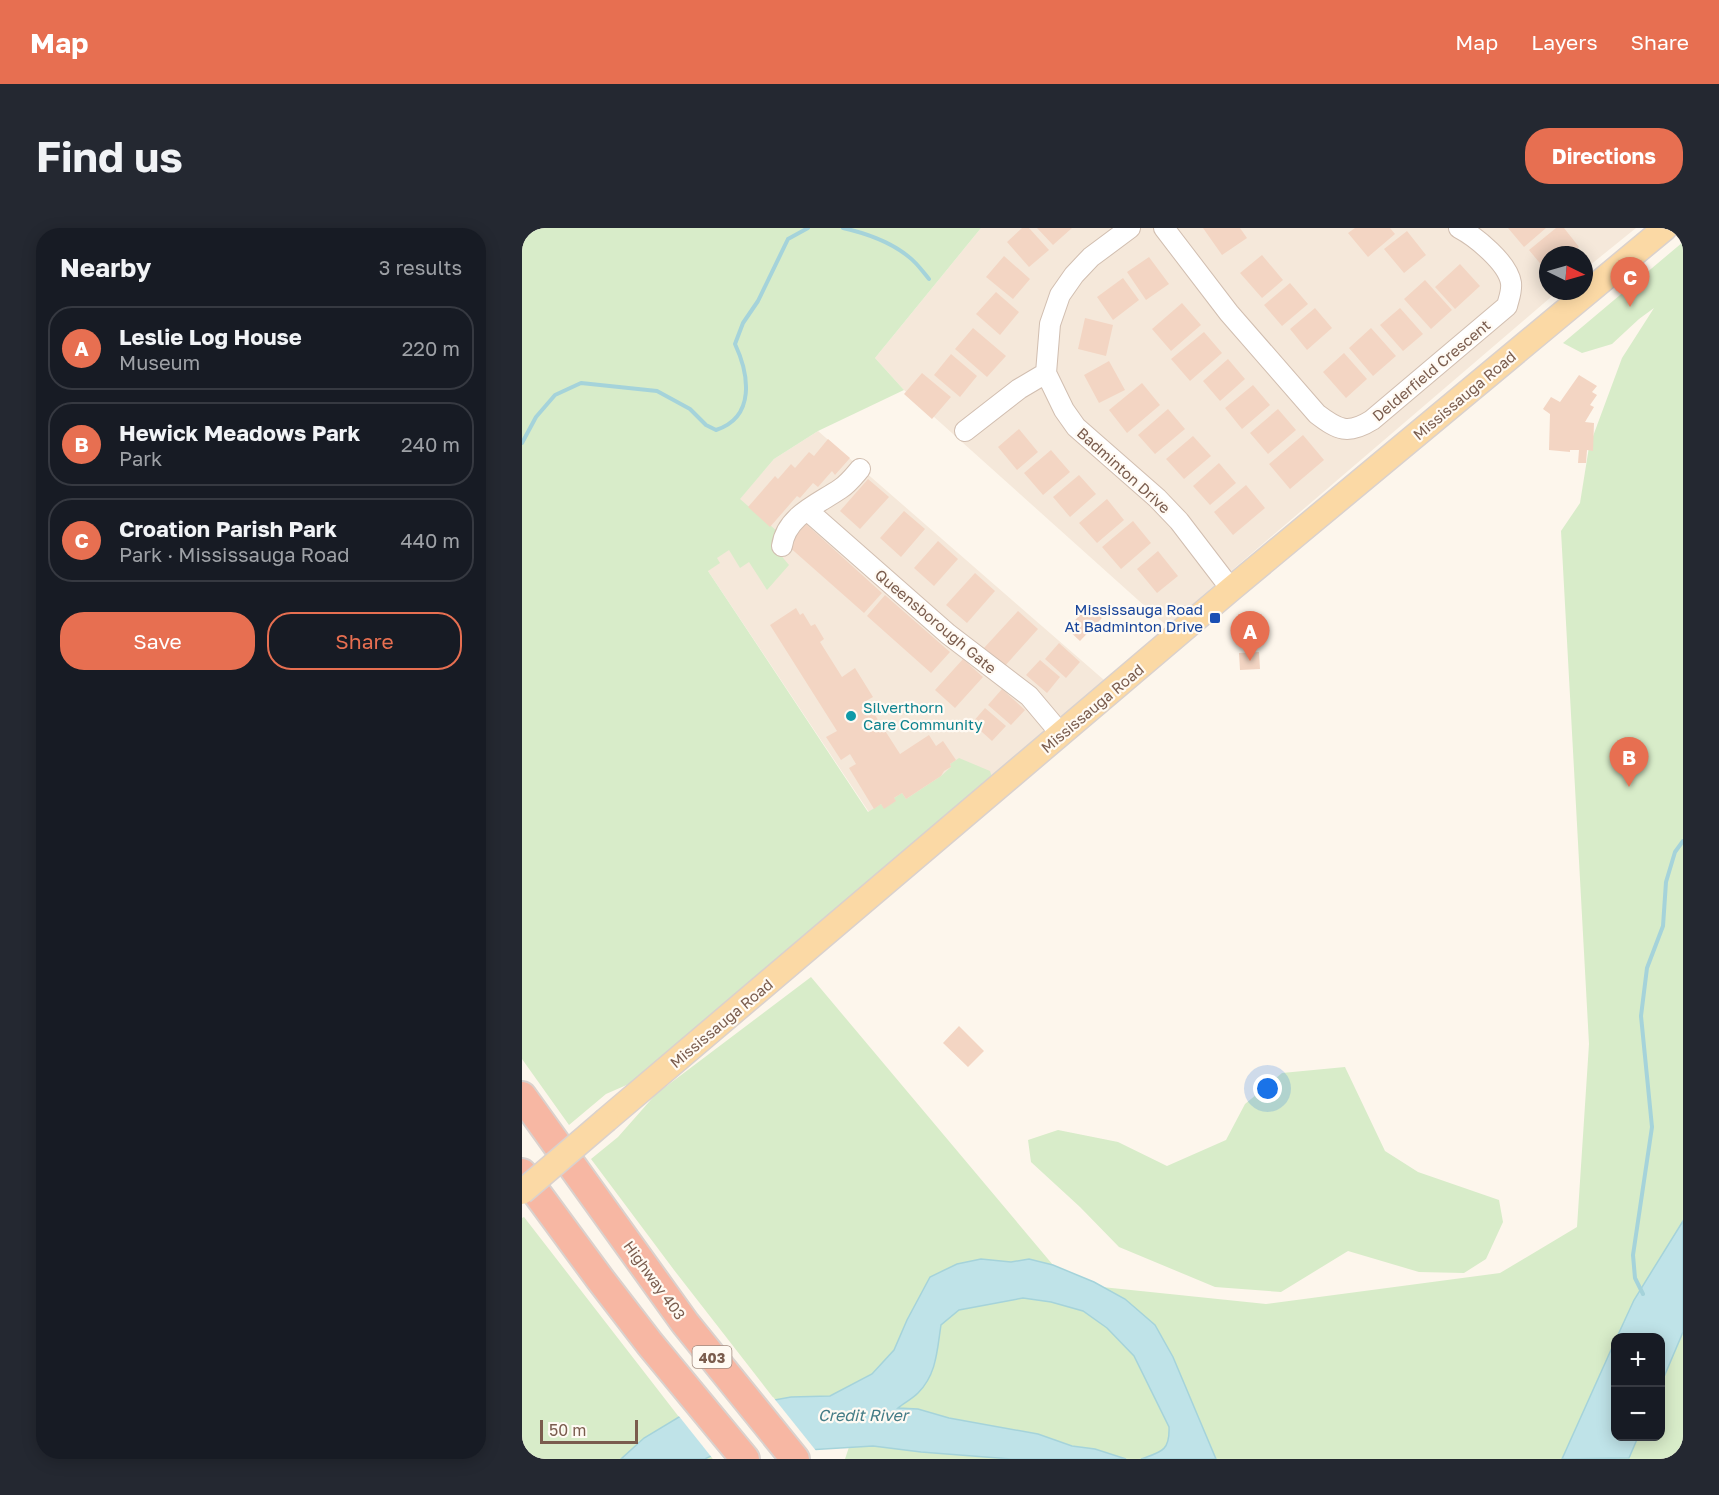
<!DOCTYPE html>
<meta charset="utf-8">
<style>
body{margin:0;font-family:"Golos Text",sans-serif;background:#242831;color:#f1f3f6}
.controls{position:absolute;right:18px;bottom:18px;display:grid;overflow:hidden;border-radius:12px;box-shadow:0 3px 15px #0003}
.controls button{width:54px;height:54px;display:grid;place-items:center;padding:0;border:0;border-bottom:2px solid #363941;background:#171b24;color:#f1f3f6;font:30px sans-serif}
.compass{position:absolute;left:1017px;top:18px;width:54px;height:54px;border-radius:50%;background:#171b24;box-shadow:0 3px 15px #0003;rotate:95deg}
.scale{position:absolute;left:18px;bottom:15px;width:98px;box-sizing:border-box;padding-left:6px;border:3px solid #7a5c4d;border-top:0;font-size:16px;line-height:21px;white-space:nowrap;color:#7a5c4d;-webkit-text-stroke:4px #fffaf3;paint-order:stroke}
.you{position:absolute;left:746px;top:861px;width:21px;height:21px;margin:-15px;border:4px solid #fff;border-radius:50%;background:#1a73e8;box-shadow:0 0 0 9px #1a73e833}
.badge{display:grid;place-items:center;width:39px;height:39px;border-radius:50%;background:#e76f51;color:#fff;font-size:20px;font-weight:700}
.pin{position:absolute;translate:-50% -50px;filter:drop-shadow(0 2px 3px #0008)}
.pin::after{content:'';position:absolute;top:32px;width:21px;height:18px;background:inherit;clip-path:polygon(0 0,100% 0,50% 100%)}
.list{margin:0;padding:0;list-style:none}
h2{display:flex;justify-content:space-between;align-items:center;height:78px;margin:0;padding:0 24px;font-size:26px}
h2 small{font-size:20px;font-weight:400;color:#9ea1a6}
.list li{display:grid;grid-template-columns:39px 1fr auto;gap:18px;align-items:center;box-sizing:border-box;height:84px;margin:0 12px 12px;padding:0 12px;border:2px solid #363941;border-radius:24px}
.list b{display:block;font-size:22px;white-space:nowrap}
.list p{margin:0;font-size:20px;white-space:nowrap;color:#9ea1a6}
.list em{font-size:20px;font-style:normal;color:#9ea1a6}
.actions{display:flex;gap:12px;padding:18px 24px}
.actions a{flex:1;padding:14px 0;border:2px solid #e76f51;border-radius:24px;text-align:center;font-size:21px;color:#e76f51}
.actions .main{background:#e76f51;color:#fff}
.map{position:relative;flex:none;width:1161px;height:1231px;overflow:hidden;border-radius:24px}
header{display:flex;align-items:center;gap:36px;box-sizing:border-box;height:84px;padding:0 30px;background:#e76f51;color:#fff}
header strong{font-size:28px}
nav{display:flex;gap:33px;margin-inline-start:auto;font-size:21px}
.intro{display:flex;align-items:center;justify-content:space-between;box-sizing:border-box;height:144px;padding:0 36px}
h1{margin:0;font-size:42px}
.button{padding:15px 27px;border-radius:24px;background:#e76f51;color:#fff;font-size:21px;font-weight:700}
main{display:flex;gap:36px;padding:0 36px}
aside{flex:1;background:#171b24;border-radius:24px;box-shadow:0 3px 15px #0003}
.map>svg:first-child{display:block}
.residential{fill:#f5e8da}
.green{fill:#d8ecc9;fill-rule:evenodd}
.water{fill:#bfe3e8;stroke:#a5d3da;stroke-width:1.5}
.pier{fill:#fdf6ec}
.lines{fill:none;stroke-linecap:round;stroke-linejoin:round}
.stream{stroke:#a5d3da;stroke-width:4}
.building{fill:#f3d5c3}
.minor-casing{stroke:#d1beb0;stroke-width:22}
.major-casing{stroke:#dad1cd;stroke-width:27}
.highway-casing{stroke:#dad1cd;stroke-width:32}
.minor{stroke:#fff;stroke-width:20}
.major{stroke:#fbd9a5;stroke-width:24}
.highway{stroke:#f7b7a3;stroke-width:28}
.major-bridge-casing{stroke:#dad1cd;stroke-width:27;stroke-linecap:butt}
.major-bridge{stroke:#fbd9a5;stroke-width:24}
.transit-dot{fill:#1a4fb4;stroke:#fffaf3;stroke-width:2}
.culture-dot{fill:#0f9aa8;stroke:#fffaf3;stroke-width:2}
.labels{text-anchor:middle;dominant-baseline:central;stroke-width:4.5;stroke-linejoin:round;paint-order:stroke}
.shield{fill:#fffaf3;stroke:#a28b7f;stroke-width:1.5}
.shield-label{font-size:14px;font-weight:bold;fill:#7a5c4d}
.street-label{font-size:15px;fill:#7a5c4d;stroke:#fffaf3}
.transit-label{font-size:15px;fill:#164399;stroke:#fffaf3;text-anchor:end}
.culture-label{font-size:15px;fill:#0d838f;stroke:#fffaf3;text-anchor:start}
.water-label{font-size:16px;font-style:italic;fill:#437c86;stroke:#fffaf3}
</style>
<header>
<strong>Map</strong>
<nav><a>Map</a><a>Layers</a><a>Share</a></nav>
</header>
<div class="intro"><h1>Find us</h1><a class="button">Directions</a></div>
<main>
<aside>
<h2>Nearby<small>3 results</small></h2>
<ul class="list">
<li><span class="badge">A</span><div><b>Leslie Log House</b><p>Museum</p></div><em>220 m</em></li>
<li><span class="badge">B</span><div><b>Hewick Meadows Park</b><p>Park</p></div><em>240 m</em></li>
<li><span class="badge">C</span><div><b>Croation Parish Park</b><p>Park · Mississauga Road</p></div><em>440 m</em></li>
</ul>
<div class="actions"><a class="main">Save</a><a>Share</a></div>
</aside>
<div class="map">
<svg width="1161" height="1231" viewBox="0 0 1161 1231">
<rect width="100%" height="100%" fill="#fdf6ec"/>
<path class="residential" d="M459 0H1114L1062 42V27H1026V63H1036L645 398 382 162 353 130Z
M296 203 582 452 377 629 152 292 217 271 252 231Z"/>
<path class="green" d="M0 0H459L353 130 382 162 296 203 252 231 218 271 256 304 257 325 267 337 245 362 227 334 218 340 207 322 195 330 198 335 186 343 346 584 359 576 362 580 373 573 372 570 380 565 384 571 419 548 429 539 428 536 437 530 468 543 470 549 116 852 84 866 47 897 0 831Z
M1161 14V1231H694L651 1129 633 1097 580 1059 744 1076 978 1045 1055 999 1067 816 1039 303 1058 275 1067 219 1100 130 1132 80 1117 91 1090 116 1060 125 1041 115ZM1094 1110H1138V1208H1094Z
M289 749 531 1037 507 1031 489 1034 459 1031 408 1049 385 1092 372 1122 350 1146 308 1168 269 1169 253 1172 152 1042 69 931 96 909 134 866Z
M823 839 863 923 896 944 977 972 981 994 964 1031 942 1045 897 1044 826 1023 759 1064 693 1059 597 1019 558 979 509 934 506 912 536 902 596 914 645 938 704 912 723 876 760 845Z
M2 989 157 1189 122 1210 189 1228 191 1231H0V990Z
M501 1070 529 1074 561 1083 585 1100 612 1128 647 1199V1213L641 1223 619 1231H604L573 1221 550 1218 516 1206 427 1190 396 1181 375 1180 394 1167 413 1136 418 1097 437 1082Z
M351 1218 399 1224 489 1231H323L327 1219Z"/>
<path class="water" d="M1161 993V1104L1139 1156 1138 1110 1095 1109 1112 1072Z
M459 1031 489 1034 507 1031 531 1037 572 1054 603 1071 633 1097 651 1129 694 1231H619C639 1224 648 1223 647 1199L612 1128 585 1100 561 1083 529 1074 501 1070 437 1082 419 1097C415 1122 415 1146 396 1165 390 1171 382 1175 376 1180L396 1181 427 1190 516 1206 550 1218 573 1221 604 1231H489L399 1224 351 1218 189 1228 183 1231H99L122 1210 157 1189 269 1169 308 1168 350 1146 372 1122 385 1092 408 1049 435 1036Z
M1093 1113 1094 1208 1116 1209 1107 1230 1040 1231Z"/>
<path class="pier" d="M251 1169 295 1224 191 1231 156 1187Z"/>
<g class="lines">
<path class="stream" d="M321 0C343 5 369 14 387 29 395 35 401 44 407 51
M0 215 14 189 33 167 59 155 135 163 168 181 184 197 194 202C234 189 227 146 213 116L221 95 236 73 266 11 286 0
M1121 1066 1113 1050 1111 1027 1130 899 1119 788 1125 740 1141 698 1144 654 1153 624 1161 613"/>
</g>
<path class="building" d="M500 0H507L527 22 507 39 485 14Z
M515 0H550L531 17Z
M681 0H718L725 10 700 27Z
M833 0H868L873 6 846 29 826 5Z
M986 0H1024L1002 19Z
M1034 0H1042L1057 19 1047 27H1026V45L1007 22Z
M885 3 904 27 882 45 862 21Z
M740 27 761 52 740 70 718 45Z
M482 28 508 51 491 71 464 49Z
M627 29 647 56 624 72 605 44Z
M938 36 958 58 933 81 913 59Z
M601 50 617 72 591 92 575 69Z
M903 52 930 82 909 101 882 71Z
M768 55 786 76 760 98 742 77Z
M474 64 497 84 478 107 454 86Z
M660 75 679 97 649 123 630 101Z
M793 80 810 100 785 122 768 101Z
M878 80 901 106 881 123 858 97Z
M563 90 591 97 584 128 556 121Z
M451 100 484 128 465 149 433 121Z
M849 100 874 128 851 148 827 120Z
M682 104 700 125 668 153 649 131Z
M822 125 845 151 824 170 801 144Z
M429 126 455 148 438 169 412 147Z
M706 131 723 151 698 173 681 153Z
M587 133 603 162 577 175 562 147Z
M400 145 429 169 410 191 382 166Z
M1057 147 1075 158 1070 164 1075 167 1068 177 1072 179 1063 194 1072 195 1071 223 1065 222 1064 235H1056L1057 222H1048V224L1027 222 1028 186 1021 181 1029 169 1038 174Z
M620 155 638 177 605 205 587 182Z
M731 157 748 177 720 201 703 180Z
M646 181 663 201 633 226 616 207Z
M756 181 774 202 746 226 728 205Z
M497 201 516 224 495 242 476 219Z
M781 207 802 232 768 261 747 236Z
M671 208 689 228 662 251 644 231Z
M306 211 328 230 313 247 310 243 296 259 291 255 278 270 275 268 248 299 226 279 253 248 256 251 269 236 273 240 287 224 292 228Z
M529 222 548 244 521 267 502 245Z
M697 235 714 255 688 277 671 258Z
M557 247 574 266 548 289 531 269Z
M346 251 367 269 338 301 318 283Z
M724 257 743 280 711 307 692 284Z
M585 271 602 292 575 315 557 295Z
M382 283 403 301 379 329 358 310Z
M611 293 629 315 599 341 580 319Z
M284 296 360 365 342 385 265 317Z
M416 313 436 331 412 358 392 340Z
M636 323 656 348 635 365 615 341Z
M453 345 473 363 445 395 424 377Z
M363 367 428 424 409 445 345 388Z
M566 378 580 390 558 413 545 401Z
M274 380 278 387 281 385 289 398 293 396 302 411 298 414 320 449 333 440 351 469 344 473 378 526 407 507 414 518 421 513 434 532 428 536 429 539 422 543 419 548 384 571 380 565 372 570 374 573 362 581 359 576 352 581 327 540 334 536 328 526 319 532 304 509 315 503 248 397Z
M496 383 516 401 482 439 462 420Z
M537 415 558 434 544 450 523 431Z
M737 424 738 441 718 442 717 425Z
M441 431 461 449 433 480 413 462Z
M518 432 538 449 525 465 504 447Z
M480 461 503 482 489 497 466 477Z
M463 480 484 498 470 513 450 495Z
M437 798 462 823 446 839 421 815Z"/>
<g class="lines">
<g class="minor-casing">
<path id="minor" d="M608 0 569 29 552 47 538 67 528 96 524 145 542 182 554 199 635 270 657 293 709 361
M642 0 707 85 795 186C816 202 826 207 850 192L985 78C987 70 990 63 989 55 986 35 954 9 937 0
M443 203 497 161 524 145
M285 282 426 406 507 468 539 506
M260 318C264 288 296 276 318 261 326 256 332 248 338 241"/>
</g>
<g class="major-casing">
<path id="major" d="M84 892 709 361 1143 0"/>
</g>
<g class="highway-casing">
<path id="highway" d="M0 868 163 1095 273 1231
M0 945 78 1051 128 1116 223 1231"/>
</g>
<use href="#minor" class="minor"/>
<use href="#major" class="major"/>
<use href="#highway" class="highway"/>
<g class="major-bridge-casing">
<path id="major-bridge" d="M0 964 84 892"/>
</g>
<use href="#major-bridge" class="major-bridge"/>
</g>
<rect class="transit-dot" x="687" y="384" width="12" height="12" rx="3"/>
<circle class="culture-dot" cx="329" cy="488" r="6"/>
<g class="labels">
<rect class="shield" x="170.5" y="1118" width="39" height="22" rx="4.5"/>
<g class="shield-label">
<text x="190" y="1129">403</text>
</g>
<g class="street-label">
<text transform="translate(909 142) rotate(-40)">Delderfield Crescent</text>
<text transform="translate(942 167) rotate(-40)">Mississauga Road</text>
<text transform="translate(602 242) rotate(42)">Badminton Drive</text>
<text transform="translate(414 393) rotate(40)">Queensborough Gate</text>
<text transform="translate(570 480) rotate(-40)">Mississauga Road</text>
<text transform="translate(199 795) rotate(-40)">Mississauga Road</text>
<text transform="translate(133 1052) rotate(54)">Highway 403</text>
</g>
<g class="transit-label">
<text x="681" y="381">Mississauga Road<tspan x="681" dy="17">At Badminton Drive</tspan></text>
</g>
<g class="culture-label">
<text x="341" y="479">Silverthorn<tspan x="341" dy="17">Care Community</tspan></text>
</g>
<g class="water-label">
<text x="341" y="1187">Credit River</text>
</g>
</g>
</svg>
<div class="controls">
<button>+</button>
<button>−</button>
</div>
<svg class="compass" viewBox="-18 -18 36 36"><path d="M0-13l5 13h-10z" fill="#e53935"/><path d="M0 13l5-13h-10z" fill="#9ea1a6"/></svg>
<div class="scale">50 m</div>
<div class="you"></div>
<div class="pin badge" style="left:728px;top:433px">A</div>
<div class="pin badge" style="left:1107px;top:559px">B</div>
<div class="pin badge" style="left:1108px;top:79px">C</div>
</div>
</main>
